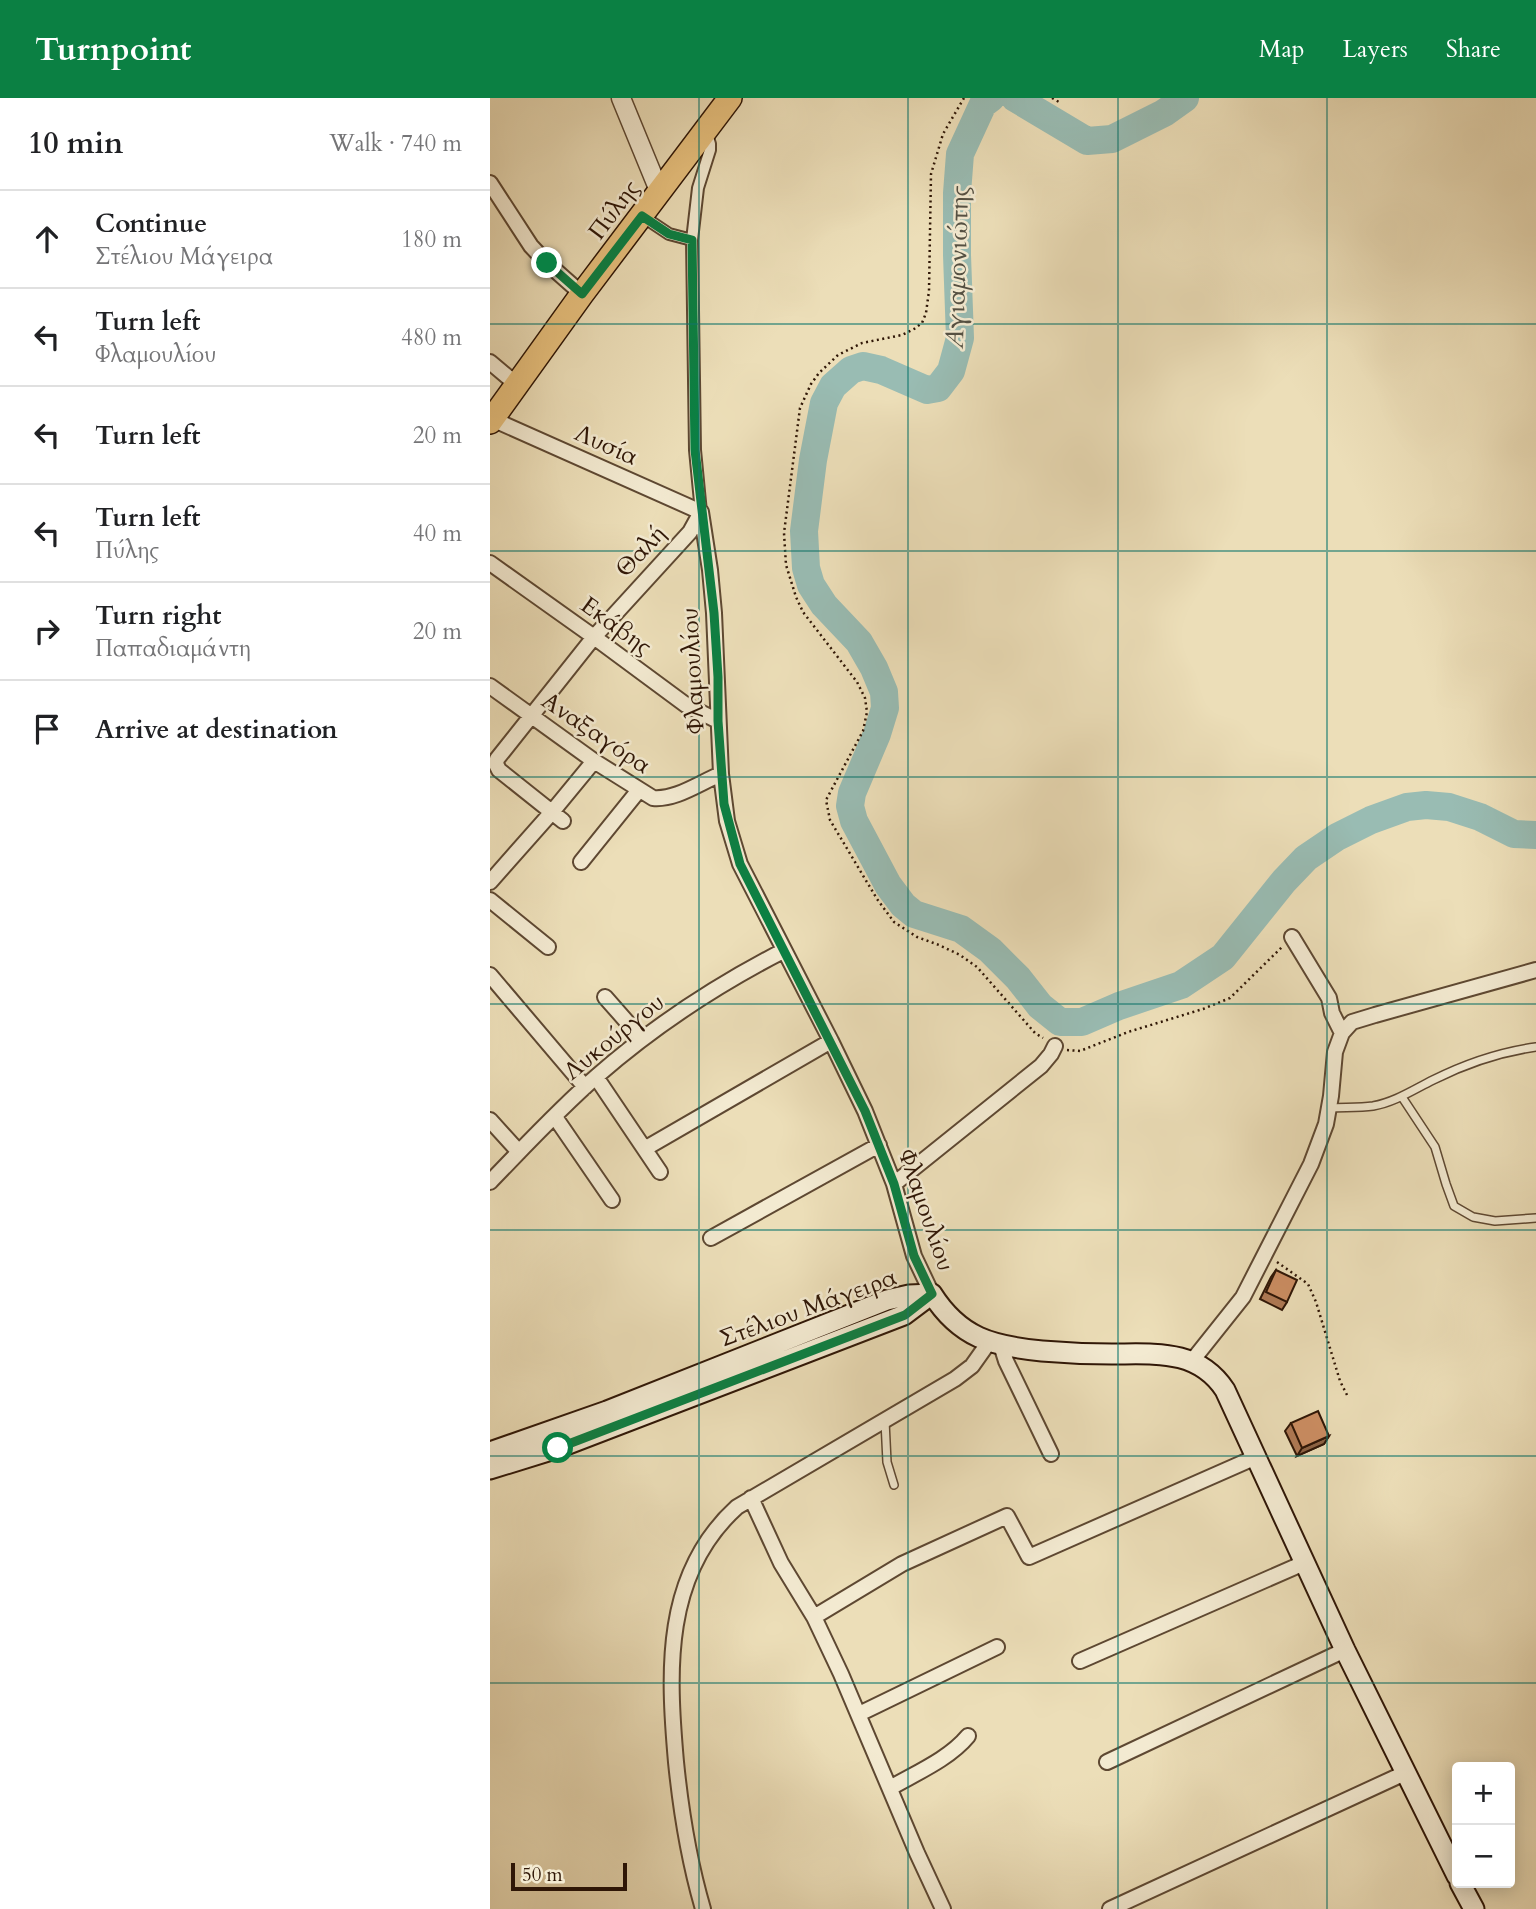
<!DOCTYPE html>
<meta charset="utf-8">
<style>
body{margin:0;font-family:Cardo,serif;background:#f6f6f6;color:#202124}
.controls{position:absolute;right:21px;bottom:21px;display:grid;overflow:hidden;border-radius:7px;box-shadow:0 4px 18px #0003}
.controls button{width:63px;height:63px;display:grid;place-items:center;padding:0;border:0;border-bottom:2px solid #e0e0e0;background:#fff;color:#202124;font:35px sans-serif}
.scale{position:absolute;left:21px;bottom:18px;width:116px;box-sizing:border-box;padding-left:7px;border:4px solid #2f1606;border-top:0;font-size:19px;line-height:24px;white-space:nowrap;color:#2f1606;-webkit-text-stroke:5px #f3ead1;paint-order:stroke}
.stop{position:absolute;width:21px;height:21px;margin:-16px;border:5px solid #0b8043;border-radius:50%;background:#fff}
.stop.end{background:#0b8043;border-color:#fff;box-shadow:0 2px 7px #0008}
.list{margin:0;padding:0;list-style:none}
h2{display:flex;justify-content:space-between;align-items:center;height:91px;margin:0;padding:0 28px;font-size:30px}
h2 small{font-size:23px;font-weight:400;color:#757577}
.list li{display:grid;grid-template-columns:46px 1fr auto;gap:21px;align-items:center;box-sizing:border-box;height:98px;padding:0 28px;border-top:2px solid #e0e0e0}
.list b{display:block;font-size:26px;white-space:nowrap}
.list p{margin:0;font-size:23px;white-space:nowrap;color:#757577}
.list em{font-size:23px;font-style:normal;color:#757577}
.icon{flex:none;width:38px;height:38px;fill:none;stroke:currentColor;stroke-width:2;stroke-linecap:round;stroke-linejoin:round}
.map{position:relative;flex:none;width:1046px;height:1811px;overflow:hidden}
header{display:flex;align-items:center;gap:42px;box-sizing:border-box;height:98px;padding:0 35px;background:#0b8043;color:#fff}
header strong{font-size:33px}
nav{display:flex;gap:38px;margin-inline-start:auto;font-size:24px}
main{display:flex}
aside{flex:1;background:#fff}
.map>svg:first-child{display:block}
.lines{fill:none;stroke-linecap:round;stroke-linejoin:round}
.river{stroke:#99bcb3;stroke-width:28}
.service-casing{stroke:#5e4832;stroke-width:10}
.pedestrian-casing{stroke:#5e4832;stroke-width:14}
.minor-casing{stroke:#5e4832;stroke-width:18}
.tertiary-casing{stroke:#5e4832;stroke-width:21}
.secondary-casing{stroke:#2f1606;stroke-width:23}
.primary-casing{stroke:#2f1606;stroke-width:26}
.path{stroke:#2f1606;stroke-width:2.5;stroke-dasharray:2 3.5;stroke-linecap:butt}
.service{stroke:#f3ead1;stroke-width:7}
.pedestrian{stroke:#f3ead1;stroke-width:10}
.minor{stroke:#f3ead1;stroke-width:14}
.tertiary{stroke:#f3ead1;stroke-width:18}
.secondary{stroke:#f3ead1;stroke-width:19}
.primary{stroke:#e6bf7c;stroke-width:23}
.wall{fill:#af7954;stroke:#2f1606;stroke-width:2}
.shaded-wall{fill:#8e6345;stroke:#2f1606;stroke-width:2}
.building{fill:#cb8d62;stroke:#2f1606;stroke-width:2}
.route{stroke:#0b8043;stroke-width:9}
.grid{fill:none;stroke:#0f766e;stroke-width:2;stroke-opacity:0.55}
.labels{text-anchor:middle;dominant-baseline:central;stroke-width:5;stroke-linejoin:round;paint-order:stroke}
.street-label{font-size:24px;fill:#2f1606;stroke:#f3ead1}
.water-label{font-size:26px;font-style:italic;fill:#545043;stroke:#f3ead1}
</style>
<header>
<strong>Turnpoint</strong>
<nav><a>Map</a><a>Layers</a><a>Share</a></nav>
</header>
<main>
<aside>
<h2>10 min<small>Walk · 740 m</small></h2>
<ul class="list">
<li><svg class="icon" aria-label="ahead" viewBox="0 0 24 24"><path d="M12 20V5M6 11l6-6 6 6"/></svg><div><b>Continue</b><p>Στέλιου Μάγειρα</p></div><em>180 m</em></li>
<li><svg class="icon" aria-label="left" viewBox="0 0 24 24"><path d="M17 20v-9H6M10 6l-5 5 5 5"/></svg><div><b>Turn left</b><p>Φλαμουλίου</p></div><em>480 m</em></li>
<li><svg class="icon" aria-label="left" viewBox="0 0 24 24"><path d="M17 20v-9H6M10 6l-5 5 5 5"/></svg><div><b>Turn left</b></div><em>20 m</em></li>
<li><svg class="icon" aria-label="left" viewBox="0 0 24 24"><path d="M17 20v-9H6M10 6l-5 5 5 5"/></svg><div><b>Turn left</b><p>Πύλης</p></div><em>40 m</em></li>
<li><svg class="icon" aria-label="right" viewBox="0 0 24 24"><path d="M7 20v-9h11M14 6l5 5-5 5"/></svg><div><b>Turn right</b><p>Παπαδιαμάντη</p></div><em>20 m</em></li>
<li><svg class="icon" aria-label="arrive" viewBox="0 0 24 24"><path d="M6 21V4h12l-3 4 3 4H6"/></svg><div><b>Arrive at destination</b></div></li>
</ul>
</aside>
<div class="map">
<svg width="1046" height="1811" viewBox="0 0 1046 1811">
<rect width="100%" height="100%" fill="#ecdeb8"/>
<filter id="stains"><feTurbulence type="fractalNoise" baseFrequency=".00286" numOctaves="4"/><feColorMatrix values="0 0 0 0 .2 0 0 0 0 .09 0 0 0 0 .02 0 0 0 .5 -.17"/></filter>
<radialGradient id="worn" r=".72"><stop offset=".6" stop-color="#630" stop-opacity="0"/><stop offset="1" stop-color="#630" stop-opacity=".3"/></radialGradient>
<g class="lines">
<path class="river" d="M501 0 493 6 470 56 467 95V157L470 240 461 273 448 290 437 292 391 272 373 268 361 272 343 288 334 305 323 362 314 433 316 470 321 487 334 507 369 544 384 570 394 594 395 610 387 636 362 695 360 708 364 723 398 787 413 807 424 816 471 831 500 852 528 880 550 908 570 924H592L629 908 691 887 733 859 794 783 816 760 847 739 881 722 917 709 936 707 959 709 990 719 1024 736 1046 737
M525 0 597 43 622 41 674 15 695 0"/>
<g class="service-casing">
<path id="service" d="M912 999 945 1049 956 1086 964 1108 983 1119 1005 1123 1046 1120
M839 1010C853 1009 869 1010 883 1008 905 1004 923 992 943 982 975 966 1010 954 1046 949
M395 1323 397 1364 404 1387"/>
</g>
<g class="pedestrian-casing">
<path id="pedestrian" d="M152 118 179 136 202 142
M211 414 205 352 202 142 208 90 220 52V46L216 33"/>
</g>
<g class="minor-casing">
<path id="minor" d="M0 85 41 148 57 165 92 196
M0 264 26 286
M2 321 211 414
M211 414 220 472 224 515 231 676 237 723 250 766 341 943 375 1013 404 1086 424 1158 442 1196
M0 465 104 539 196 607 228 623
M0 588 104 663 163 700C186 702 209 685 231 676
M73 723 9 672 6 666 7 661 104 539 200 434 211 414
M91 764 149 692
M0 784 62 714 104 663
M0 802 58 849
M802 839 839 900 842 915 852 935
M0 877 95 989
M115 899 152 941
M106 979 170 1074
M65 1019 122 1102
M0 1022 29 1054
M156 1050 341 943
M0 1084C35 1048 69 1011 107 978 163 929 227 887 293 853
M404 1086 551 968 561 956 565 948
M221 1140 389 1047
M511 1247 516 1263 561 1356
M702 1263 753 1199 821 1066 836 1026 841 998 845 954 852 935 862 924 885 917 1046 872
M261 1400 291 1465 324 1519 351 1576 427 1755 453 1811
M324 1519 412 1466 517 1418 539 1459 766 1359
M590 1563 814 1465
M369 1616 507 1549
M617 1664 855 1552
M400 1690C426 1675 459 1661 478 1638
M213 1811C199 1763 191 1714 186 1664 178 1573 173 1476 247 1409L465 1281 482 1268 499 1244
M620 1811 915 1675"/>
</g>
<g class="tertiary-casing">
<path id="tertiary" d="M131 0 170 95"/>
</g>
<g class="secondary-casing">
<path id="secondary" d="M442 1196C470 1240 502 1248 552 1253 575 1255 599 1256 622 1256 665 1256 708 1251 735 1292L855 1552 967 1778
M0 1354 117 1313 397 1202 419 1197 442 1196
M0 1371 68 1350 414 1217 442 1196
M970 1785 984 1811"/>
</g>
<g class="primary-casing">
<path id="primary" d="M0 324 92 196 240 0"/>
</g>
<path class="path" d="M474 0 453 36 441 76 439 193 436 215 432 225 424 231 412 237 372 245 348 257 329 275 321 286 310 310 294 435 296 467 306 499 313 514 367 584 375 600 377 614 373 633 336 702 340 722 387 801 404 824 427 839 449 847 470 857 487 869 545 935 553 940
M562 0 569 4
M577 952 590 953 638 934 713 911 740 900 792 849
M787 1164 818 1186 826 1204 850 1283 857 1297"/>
<use href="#service" class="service"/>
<use href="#pedestrian" class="pedestrian"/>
<use href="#minor" class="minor"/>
<use href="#tertiary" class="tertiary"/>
<use href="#secondary" class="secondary"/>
<use href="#primary" class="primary"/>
</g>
<path class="wall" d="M786 1172 797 1204 792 1212 770 1201 781 1179Z
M801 1325 839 1338 834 1346 807 1358 795 1333Z"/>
<path class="shaded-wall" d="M839 1338 834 1346 807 1358 812 1350Z"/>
<path class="building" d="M786 1172 807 1182 797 1204 776 1194Z
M828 1313 839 1338 812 1350 801 1325Z"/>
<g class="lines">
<path class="route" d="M57 165 92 196 152 118 179 136 202 142 205 352 224 515 228 579V623L234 706 250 766 375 1013 404 1086 424 1158 442 1196 415 1217 68 1350"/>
</g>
<path class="grid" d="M209 0V1811M418 0V1811M628 0V1811M837 0V1811M0 226H1046M0 453H1046M0 679H1046M0 906H1046M0 1132H1046M0 1358H1046M0 1585H1046"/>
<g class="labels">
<g class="street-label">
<text transform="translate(124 112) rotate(-53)">Πύλης</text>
<text transform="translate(116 347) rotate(24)">Λυσία</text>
<text transform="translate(151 453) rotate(-47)">Θαλή</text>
<text transform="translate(126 528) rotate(36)">Εκάβης</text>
<text transform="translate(203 573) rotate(-93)">Φλαμουλίου</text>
<text transform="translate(106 635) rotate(34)">Αναξαγόρα</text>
<text transform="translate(124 939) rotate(-39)">Λυκούργου</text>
<text transform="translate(436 1112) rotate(71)">Φλαμουλίου</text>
<text transform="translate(318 1210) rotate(-20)">Στέλιου Μάγειρα</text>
</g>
<g class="water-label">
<text transform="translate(467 169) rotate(-88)">Αγιαμονιώτης</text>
</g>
</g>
<rect width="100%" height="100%" filter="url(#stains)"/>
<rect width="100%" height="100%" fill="url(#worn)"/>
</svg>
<div class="controls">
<button>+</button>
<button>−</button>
</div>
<div class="scale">50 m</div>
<div class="stop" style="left:68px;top:1350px"></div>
<div class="stop end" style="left:57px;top:165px"></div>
</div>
</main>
